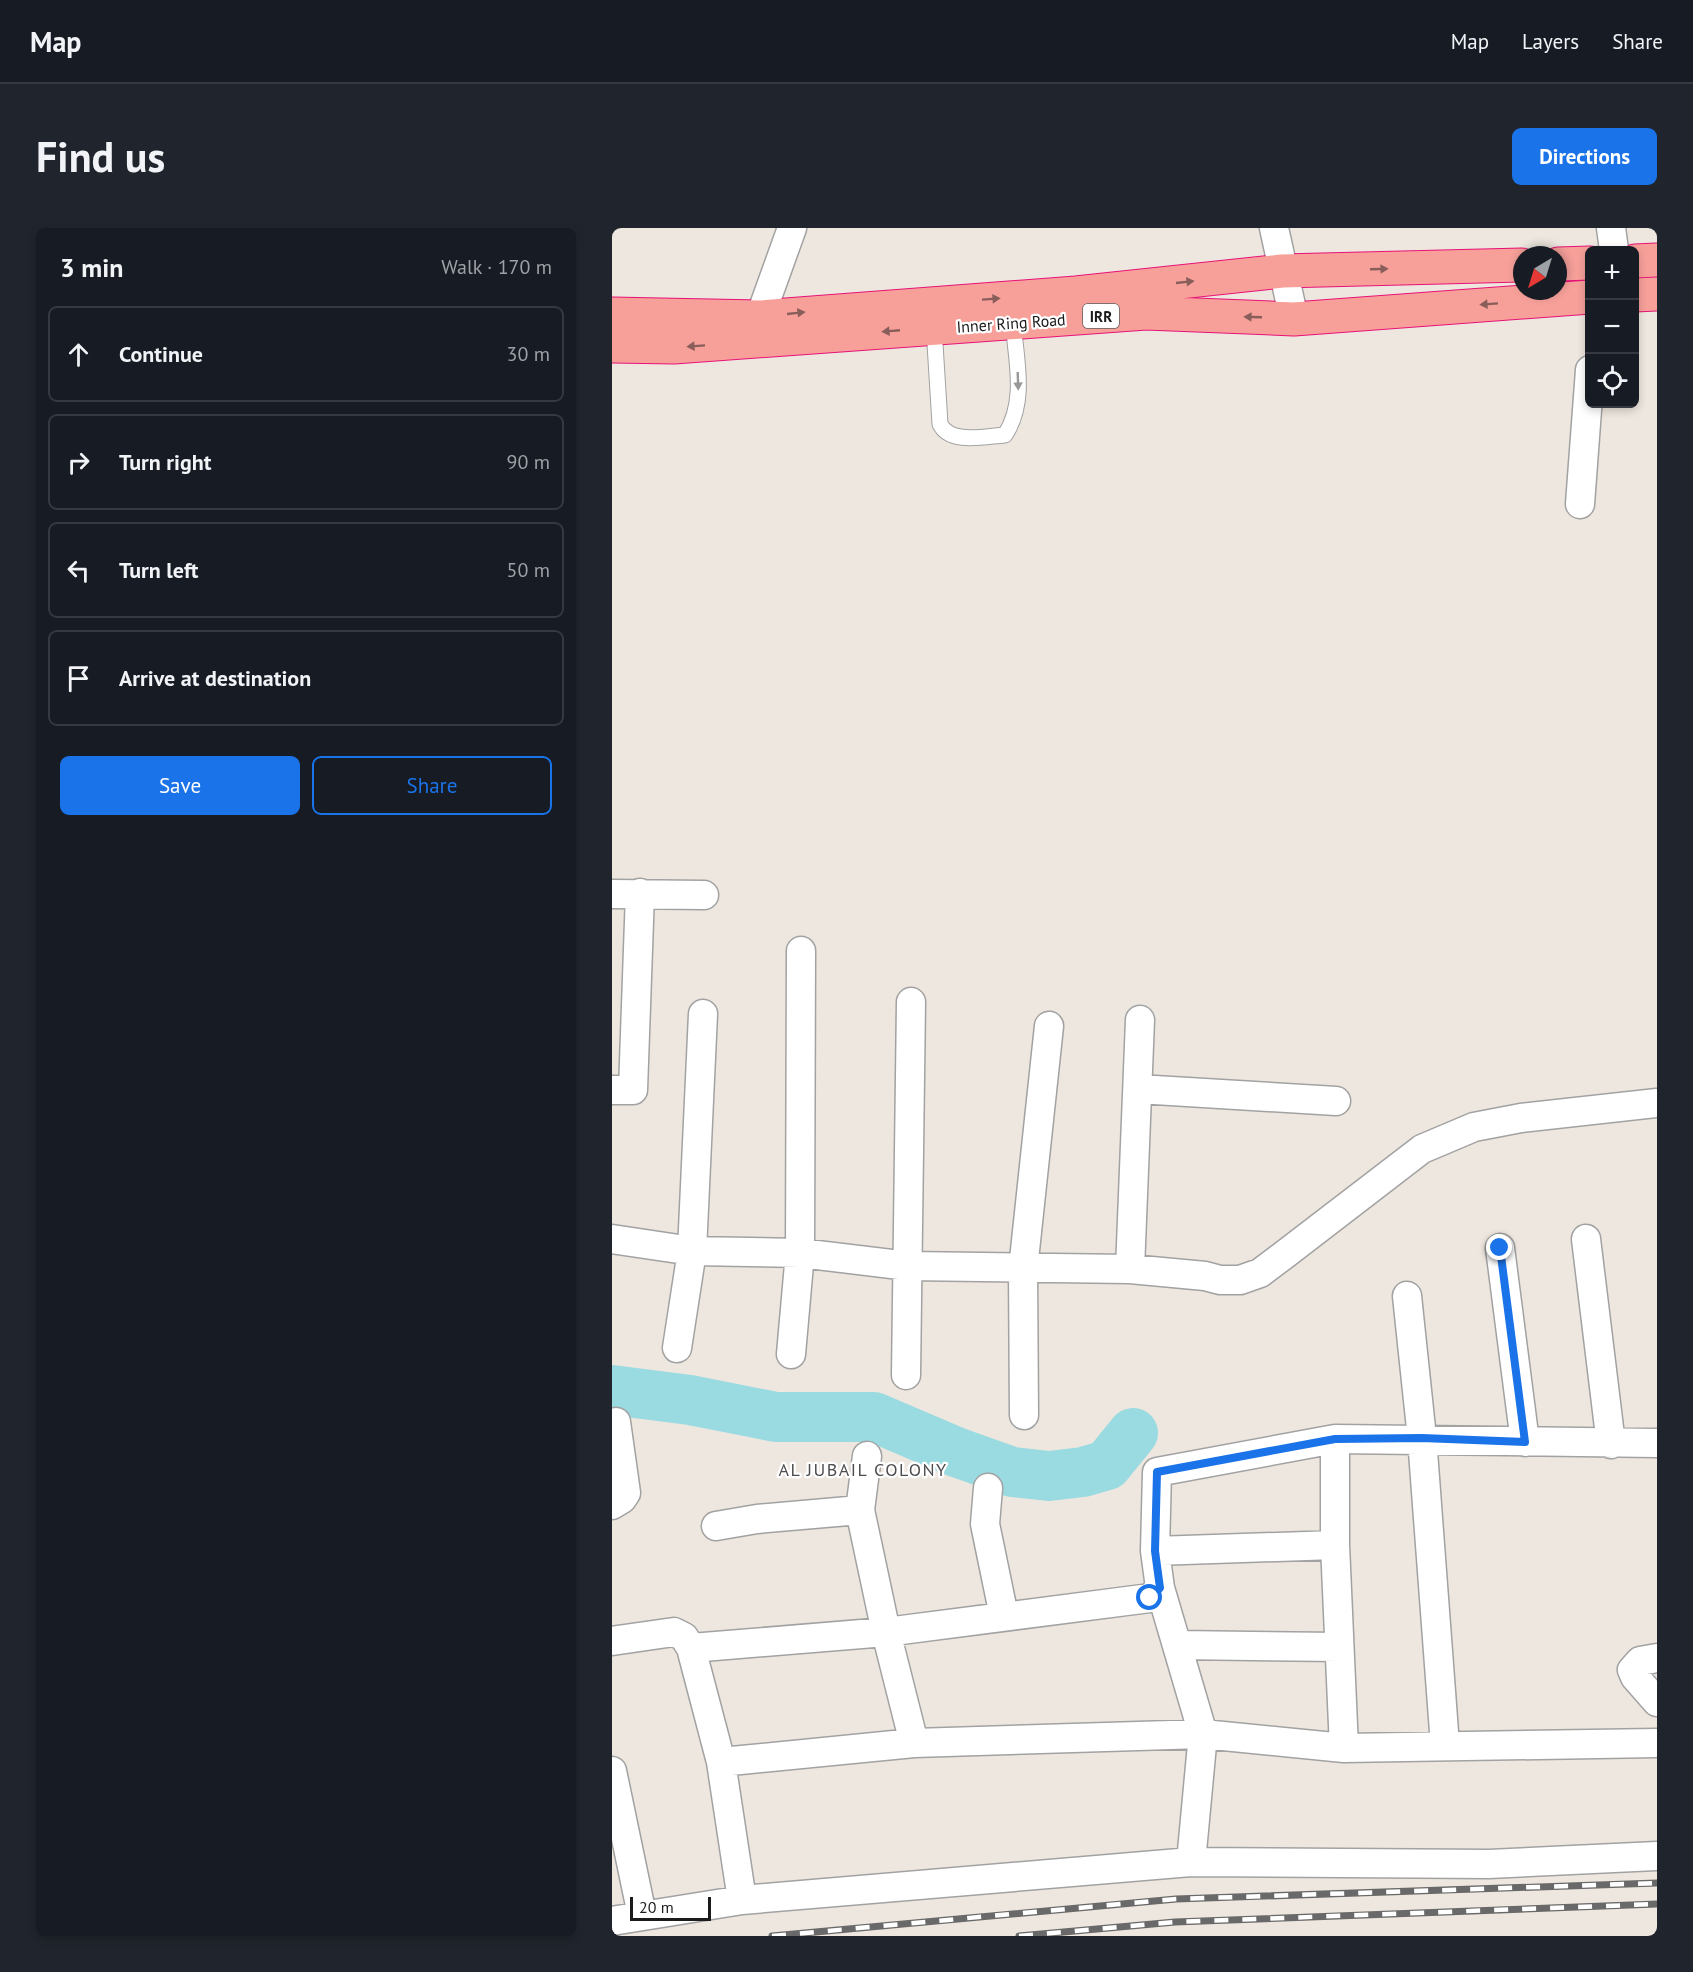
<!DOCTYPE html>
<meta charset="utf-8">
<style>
body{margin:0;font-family:"PT Sans",sans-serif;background:#20242c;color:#f1f3f6}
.controls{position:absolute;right:18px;top:18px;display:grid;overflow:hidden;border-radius:9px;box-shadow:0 3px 9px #0003}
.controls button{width:54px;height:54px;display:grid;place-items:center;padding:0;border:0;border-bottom:2px solid #363941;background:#171b24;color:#f1f3f6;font:30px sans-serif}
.compass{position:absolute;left:901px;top:18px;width:54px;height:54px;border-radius:50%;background:#171b24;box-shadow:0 3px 9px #0003;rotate:218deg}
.scale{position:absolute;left:18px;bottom:15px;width:81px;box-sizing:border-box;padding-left:6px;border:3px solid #1b1b1b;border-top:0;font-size:16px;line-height:21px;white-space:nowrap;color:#1b1b1b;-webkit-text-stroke:4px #fff;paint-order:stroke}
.stop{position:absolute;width:18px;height:18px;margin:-14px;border:4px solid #1a73e8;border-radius:50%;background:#fff}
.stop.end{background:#1a73e8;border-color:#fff;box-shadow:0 2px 6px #0008}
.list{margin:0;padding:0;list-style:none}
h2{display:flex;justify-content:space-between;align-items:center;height:78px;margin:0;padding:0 24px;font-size:26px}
h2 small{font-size:20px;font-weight:400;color:#9ea1a6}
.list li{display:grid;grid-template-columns:39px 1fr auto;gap:18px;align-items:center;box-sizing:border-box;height:96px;margin:0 12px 12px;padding:0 12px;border:2px solid #363941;border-radius:9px}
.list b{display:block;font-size:22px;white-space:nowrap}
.list em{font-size:20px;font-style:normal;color:#9ea1a6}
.actions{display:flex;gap:12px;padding:18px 24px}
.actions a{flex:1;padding:14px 0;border:2px solid #1a73e8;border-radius:9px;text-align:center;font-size:21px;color:#1a73e8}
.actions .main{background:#1a73e8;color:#fff}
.icon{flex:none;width:33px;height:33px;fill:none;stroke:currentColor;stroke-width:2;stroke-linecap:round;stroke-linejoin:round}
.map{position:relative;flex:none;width:1045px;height:1708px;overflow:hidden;border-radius:9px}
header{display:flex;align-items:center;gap:36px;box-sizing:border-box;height:84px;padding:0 30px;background:#171b24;border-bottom:2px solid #363941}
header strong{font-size:28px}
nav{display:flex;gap:33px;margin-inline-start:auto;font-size:21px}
.intro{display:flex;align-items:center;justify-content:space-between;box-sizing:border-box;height:144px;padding:0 36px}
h1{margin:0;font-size:42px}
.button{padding:15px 27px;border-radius:9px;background:#1a73e8;color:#fff;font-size:21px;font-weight:700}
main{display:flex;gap:36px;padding:0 36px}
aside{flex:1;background:#171b24;border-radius:9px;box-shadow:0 3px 9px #0003}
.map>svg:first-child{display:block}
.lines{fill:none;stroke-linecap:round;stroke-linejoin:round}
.river{stroke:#9adae1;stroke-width:50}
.service-casing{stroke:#a2a2a2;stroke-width:17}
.minor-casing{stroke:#a2a2a2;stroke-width:31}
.trunk-casing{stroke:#e61277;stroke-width:35}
.service{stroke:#fff;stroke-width:15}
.minor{stroke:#fff;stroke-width:28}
.trunk{stroke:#f7a09a;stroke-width:33}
.rail-casing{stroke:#696969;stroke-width:7}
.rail{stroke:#fff;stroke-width:4.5;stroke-dasharray:14;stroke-linecap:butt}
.oneway{fill:#895e5a}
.oneway2{fill:#989898}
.route{stroke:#1a73e8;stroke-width:8}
.labels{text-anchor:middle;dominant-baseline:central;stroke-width:4.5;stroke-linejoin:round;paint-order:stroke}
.shield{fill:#fff;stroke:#5f5f5f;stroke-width:1.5}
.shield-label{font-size:15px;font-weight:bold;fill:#1b1b1b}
.street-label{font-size:16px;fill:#1b1b1b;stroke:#fff}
.neighbourhood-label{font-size:18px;letter-spacing:1.5px;fill:#4e4e4e;stroke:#fff}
</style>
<header>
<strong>Map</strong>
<nav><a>Map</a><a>Layers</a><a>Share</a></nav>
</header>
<div class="intro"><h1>Find us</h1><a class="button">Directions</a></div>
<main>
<aside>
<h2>3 min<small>Walk · 170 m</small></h2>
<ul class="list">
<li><svg class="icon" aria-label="ahead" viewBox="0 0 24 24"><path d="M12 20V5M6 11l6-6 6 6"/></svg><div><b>Continue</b></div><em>30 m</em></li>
<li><svg class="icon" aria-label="right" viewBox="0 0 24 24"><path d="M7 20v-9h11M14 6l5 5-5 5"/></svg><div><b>Turn right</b></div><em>90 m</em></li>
<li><svg class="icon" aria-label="left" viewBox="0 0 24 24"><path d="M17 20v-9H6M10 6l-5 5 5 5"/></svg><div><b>Turn left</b></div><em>50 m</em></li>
<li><svg class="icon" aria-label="arrive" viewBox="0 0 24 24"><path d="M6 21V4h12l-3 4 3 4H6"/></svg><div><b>Arrive at destination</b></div></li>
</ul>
<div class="actions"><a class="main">Save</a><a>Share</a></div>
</aside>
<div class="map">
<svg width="1045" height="1708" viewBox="0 0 1045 1708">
<rect width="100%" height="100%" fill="#eee7df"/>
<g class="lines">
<path class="river" d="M0 1162 78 1172 164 1189H262L344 1224 400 1244 437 1248 471 1244 495 1237 521 1205"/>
<g class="service-casing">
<path id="service" d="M322 100 328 196C338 217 374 208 393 207 415 173 404 132 401 94"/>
</g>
<g class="minor-casing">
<path id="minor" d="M662 0 682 91
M999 0 1002 22
M148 89 180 0
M968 276 978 142
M0 666 92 667
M526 861 724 873
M0 862H21L28 665
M0 1011 80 1023 188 1025 296 1038 518 1041 593 1048 608 1052H628L648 1045 672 1027 810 921 862 899 909 890 1045 875
M974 1011 999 1216
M888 1020 913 1214
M518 1041 528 792
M795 1068 810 1210 833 1517
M65 1120 80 1023 91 786
M179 1126 188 1025 189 723
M294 1147 299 774
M412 1187 411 1041 437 798
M723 1211V1317L732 1520
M255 1228 248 1282 274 1404 302 1515 591 1506 732 1520 1045 1515
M376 1260 373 1296 392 1388
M0 1277 10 1271 14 1265 4 1194
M104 1298 145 1291 248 1282
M543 1323 723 1317
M548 1360 591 1506 579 1634
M0 1413 62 1404 72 1409 79 1420
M565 1417 727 1419
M1045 1430 1028 1433 1020 1442 1023 1449 1045 1474
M109 1534 302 1515
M0 1543 30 1687
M130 1672 109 1534 79 1420 274 1404 538 1370 548 1360 543 1323 545 1244 723 1211 1045 1215
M0 1693 130 1672 579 1634 877 1636 1045 1628"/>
</g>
<g class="trunk-casing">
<path id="trunk" d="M1023 33 1045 32
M946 36 978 35
M1023 67 1045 66
M0 86 148 89 464 65 670 43 910 37
M0 118 62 119 534 85 682 91 978 69"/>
</g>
<use href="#service" class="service"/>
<use href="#minor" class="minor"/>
<use href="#trunk" class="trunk"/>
<g class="rail-casing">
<path id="rail" d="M160 1708 564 1671 1045 1655
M407 1708 563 1694 1045 1676"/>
</g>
<use href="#rail" class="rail"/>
</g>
<defs><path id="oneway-solid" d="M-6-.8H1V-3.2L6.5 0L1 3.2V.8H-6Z" transform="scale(1.5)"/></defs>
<g class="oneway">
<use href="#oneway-solid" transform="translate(767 41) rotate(-2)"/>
<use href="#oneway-solid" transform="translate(573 54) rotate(-6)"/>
<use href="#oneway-solid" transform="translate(379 71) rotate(-4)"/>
<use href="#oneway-solid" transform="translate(877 76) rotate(176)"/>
<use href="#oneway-solid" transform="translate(184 85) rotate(-6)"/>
<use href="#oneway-solid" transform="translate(641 89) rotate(-178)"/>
<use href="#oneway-solid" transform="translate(279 103) rotate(175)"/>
<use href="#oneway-solid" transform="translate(84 118) rotate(176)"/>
</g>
<use class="oneway2" href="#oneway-solid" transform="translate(406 153) rotate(88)"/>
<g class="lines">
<path class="route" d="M538 1370 548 1360 543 1323 545 1244 723 1211 810 1210 913 1214 888 1020"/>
</g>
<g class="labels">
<rect class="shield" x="471" y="76" width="36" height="24" rx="4.5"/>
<g class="shield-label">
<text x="489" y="88">IRR</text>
</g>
<g class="street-label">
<text transform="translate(399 95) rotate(-4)">Inner Ring Road</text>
</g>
<g class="neighbourhood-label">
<text x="251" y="1241">AL JUBAIL COLONY</text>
</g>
</g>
</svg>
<div class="controls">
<button>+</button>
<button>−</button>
<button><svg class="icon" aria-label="locate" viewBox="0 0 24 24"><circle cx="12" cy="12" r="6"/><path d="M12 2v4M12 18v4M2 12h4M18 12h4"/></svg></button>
</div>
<svg class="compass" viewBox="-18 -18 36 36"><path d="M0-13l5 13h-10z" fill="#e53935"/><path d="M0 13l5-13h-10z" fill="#9ea1a6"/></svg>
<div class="scale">20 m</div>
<div class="stop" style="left:538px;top:1370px"></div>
<div class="stop end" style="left:888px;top:1020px"></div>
</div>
</main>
